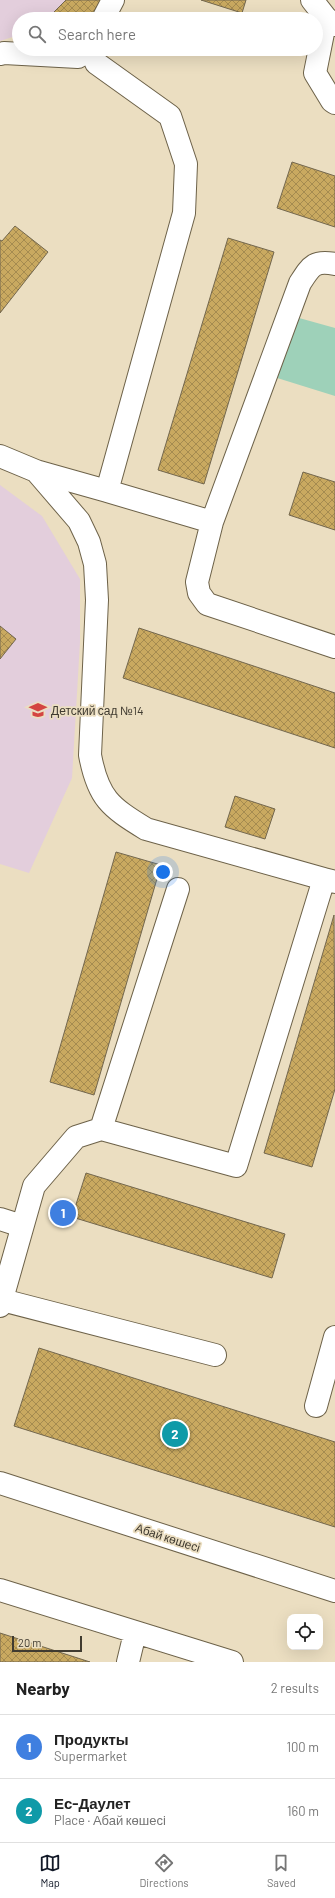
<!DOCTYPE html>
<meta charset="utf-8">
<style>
body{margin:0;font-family:Barlow,sans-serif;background:#f2f2f2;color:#222}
.controls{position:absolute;right:12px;bottom:12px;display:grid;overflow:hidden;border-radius:8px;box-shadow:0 4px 16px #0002}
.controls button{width:36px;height:36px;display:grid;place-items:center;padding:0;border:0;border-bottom:1px solid #e0e0e0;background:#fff;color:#222;font:20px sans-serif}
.scale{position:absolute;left:12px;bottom:10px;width:70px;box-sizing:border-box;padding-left:4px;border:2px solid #403b30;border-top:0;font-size:11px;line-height:14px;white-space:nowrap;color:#403b30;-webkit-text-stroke:3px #ebdec1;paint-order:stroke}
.you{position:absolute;left:163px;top:872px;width:14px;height:14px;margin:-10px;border:3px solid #fff;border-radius:50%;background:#1a73e8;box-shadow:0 0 0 6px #1a73e833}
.badge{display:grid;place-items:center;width:26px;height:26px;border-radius:50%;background:#111827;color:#fff;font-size:13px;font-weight:700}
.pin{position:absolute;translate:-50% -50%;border:2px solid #fff;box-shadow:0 1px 4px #0006}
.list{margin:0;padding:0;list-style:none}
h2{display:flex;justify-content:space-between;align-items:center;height:52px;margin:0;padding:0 16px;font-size:17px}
h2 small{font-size:13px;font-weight:400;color:#767676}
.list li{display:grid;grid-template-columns:26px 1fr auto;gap:12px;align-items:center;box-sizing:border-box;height:64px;padding:0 16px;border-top:1px solid #e0e0e0}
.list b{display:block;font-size:15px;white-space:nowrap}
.list p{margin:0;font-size:13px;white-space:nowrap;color:#767676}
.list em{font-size:13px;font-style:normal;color:#767676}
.icon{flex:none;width:22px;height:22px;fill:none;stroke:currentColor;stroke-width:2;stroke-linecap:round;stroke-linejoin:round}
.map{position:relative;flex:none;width:335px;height:1662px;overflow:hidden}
.search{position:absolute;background:#fff;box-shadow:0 4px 16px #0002;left:12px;right:12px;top:12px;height:44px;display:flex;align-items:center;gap:10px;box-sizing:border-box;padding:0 14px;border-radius:22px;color:#767676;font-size:15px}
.sheet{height:180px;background:#fff}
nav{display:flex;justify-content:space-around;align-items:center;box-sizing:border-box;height:56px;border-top:1px solid #e0e0e0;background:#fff;font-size:11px;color:#767676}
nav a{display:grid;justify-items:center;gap:2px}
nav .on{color:#111827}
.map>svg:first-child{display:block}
.education{fill:#e3cedc}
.pitch{fill:#9ed1b9}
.building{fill:url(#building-cross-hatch);stroke:#73674e}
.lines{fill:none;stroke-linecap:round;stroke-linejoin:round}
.minor-casing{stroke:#6d6249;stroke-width:24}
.minor{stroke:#fff;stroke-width:22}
.labels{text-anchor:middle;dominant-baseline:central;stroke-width:3.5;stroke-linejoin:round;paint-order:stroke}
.poi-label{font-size:12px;fill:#403b30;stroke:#ebdec1;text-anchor:start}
.street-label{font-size:12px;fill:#403b30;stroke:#ebdec1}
</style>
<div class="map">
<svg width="335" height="1662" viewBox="0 0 335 1662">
<defs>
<pattern id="building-cross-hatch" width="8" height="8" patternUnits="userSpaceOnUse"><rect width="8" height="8" fill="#c9a960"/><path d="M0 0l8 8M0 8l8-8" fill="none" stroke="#a58b50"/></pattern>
</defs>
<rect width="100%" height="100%" fill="#ebdec1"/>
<path class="education" d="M0 0H66L47 19H19V35L0 41Z
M0 485 42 516 80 579V642L72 778 29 873 0 864Z"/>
<path class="pitch" d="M292 316 335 328V396L274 377Z"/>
<path class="building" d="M66 0H102L98 10 87 19H47Z
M201 0H246L242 13Z
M292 162 335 176V227L277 208Z
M15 226 48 252 0 313V240L2 241Z
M228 238 274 252 204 484 158 470Z
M303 472 335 482V530L289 515Z
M0 626 16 639 0 659Z
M139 628 335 693V748L123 678Z
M235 796 275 809 265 839 225 827Z
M116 852 161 865 94 1095 50 1082Z
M334 915 335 1089 312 1167 264 1153Z
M86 1173 285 1234 272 1278 72 1217Z
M39 1348 335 1442V1527L14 1426Z
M0 1633 90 1662H0Z"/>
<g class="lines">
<g class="minor-casing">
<path id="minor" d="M312 0 326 18 335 25
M326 18 315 73 332 101 335 103
M103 19 113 0
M92 49 96 63 170 116 186 164 184 213 107 491 212 522 300 283C311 266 314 260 335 264
M0 54 4 53 78 57 89 49
M0 456 36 471 107 491
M36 471 79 521 89 542 95 564 97 600 90 755C98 798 110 807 146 829L324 879
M212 522 197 582 199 593 207 604 335 647
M178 889 101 1129 236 1166 324 879 335 882
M0 1219 22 1226
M2 1300 215 1355
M0 1306 34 1186 76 1137 101 1129
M316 1406 335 1337
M0 1483 335 1591
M0 1590 232 1662
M128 1662 135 1633"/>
</g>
<use href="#minor" class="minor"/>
</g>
<defs>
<g id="school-bare" transform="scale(1.38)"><path d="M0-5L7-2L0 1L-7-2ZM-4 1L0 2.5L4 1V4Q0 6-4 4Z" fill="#d44541" stroke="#ebdec1" stroke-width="2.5" paint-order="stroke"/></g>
</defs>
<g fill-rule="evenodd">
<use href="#school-bare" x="38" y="710"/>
</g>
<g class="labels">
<g class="poi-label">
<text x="51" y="710">Детский сад №14</text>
</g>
<g class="street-label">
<text transform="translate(168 1537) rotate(18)">Абай көшесі</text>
</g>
</g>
</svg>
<div class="controls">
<button><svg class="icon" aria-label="locate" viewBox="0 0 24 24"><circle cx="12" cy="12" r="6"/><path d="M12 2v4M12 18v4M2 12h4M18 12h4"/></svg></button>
</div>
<div class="scale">20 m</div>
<div class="you"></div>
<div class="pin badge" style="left:63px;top:1213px;background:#3f7fe0">1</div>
<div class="pin badge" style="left:175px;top:1434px;background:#0f9aa8">2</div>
<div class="search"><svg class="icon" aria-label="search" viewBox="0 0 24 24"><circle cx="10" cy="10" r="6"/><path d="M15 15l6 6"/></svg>Search here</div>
</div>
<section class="sheet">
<h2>Nearby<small>2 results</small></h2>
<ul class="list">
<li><span class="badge" style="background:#3f7fe0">1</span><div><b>Продукты</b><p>Supermarket</p></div><em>100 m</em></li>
<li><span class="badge" style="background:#0f9aa8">2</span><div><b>Ес-Даулет</b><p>Place · Абай көшесі</p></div><em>160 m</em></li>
</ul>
</section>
<nav>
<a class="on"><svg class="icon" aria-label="map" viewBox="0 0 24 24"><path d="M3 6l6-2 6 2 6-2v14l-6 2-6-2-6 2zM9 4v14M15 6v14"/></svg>Map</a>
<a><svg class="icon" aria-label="directions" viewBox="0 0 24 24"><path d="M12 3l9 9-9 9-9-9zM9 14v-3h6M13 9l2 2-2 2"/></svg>Directions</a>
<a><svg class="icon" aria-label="saved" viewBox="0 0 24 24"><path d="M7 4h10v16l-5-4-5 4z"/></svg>Saved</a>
</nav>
